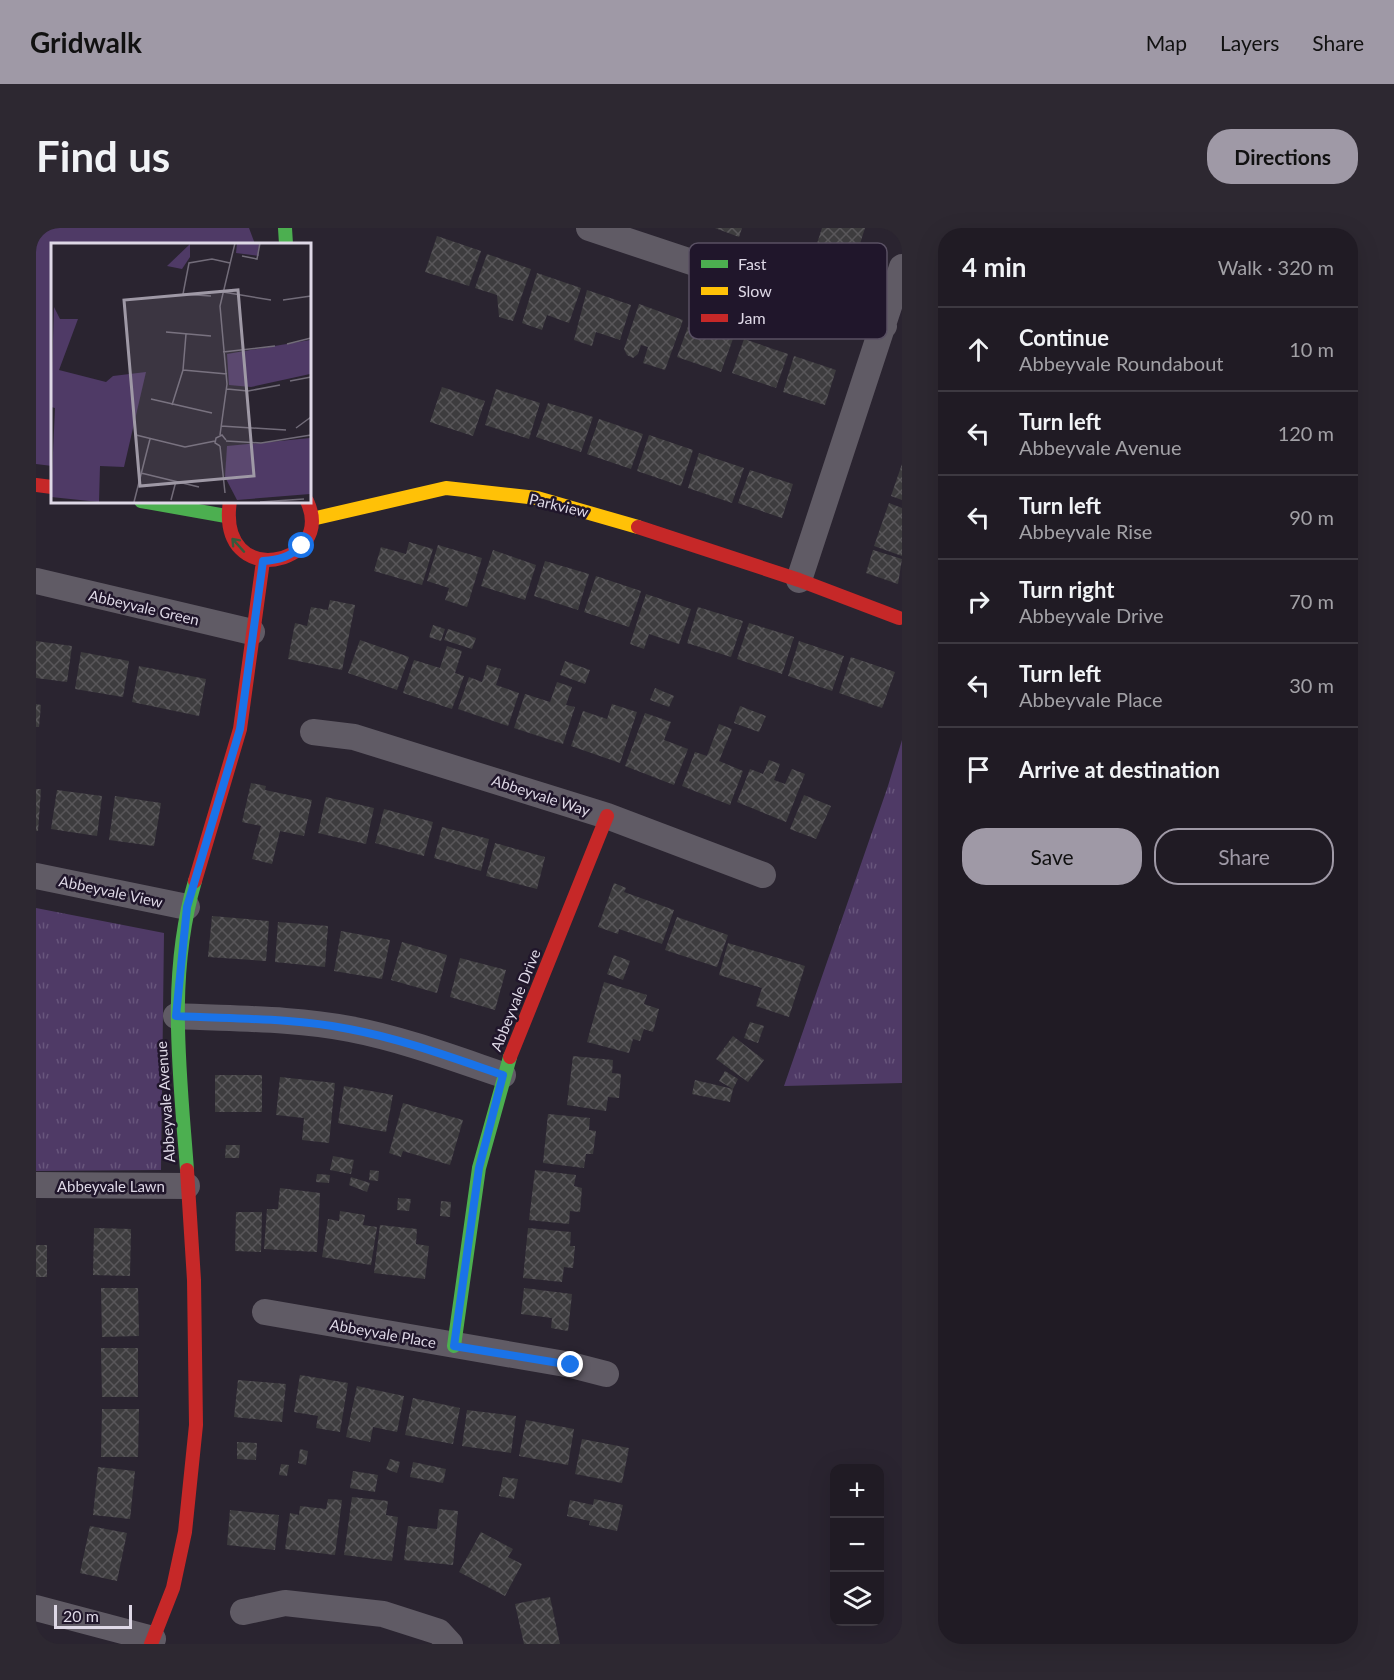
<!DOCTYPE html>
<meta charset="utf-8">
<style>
body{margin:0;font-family:Lato,sans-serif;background:#2d2831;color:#f1f3f6}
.controls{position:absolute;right:18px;bottom:18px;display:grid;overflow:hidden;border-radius:12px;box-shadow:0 6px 24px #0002}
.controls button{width:54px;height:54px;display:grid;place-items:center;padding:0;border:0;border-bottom:2px solid #3d3941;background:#201b24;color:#f1f3f6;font:30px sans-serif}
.scale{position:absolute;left:18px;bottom:15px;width:78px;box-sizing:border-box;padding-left:6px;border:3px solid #ded8e6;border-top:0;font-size:16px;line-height:21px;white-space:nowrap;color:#ded8e6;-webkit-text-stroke:4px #20162b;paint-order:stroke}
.stop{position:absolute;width:18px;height:18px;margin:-14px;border:4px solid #1a73e8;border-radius:50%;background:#fff}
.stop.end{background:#1a73e8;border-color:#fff;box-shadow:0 2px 6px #0008}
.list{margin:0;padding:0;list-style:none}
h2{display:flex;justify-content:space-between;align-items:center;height:78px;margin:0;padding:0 24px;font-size:26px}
h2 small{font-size:20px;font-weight:400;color:#a2a1a6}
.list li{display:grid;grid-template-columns:39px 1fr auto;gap:18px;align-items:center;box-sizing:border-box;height:84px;padding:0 24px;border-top:2px solid #3d3941}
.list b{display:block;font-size:22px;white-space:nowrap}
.list p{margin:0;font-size:20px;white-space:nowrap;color:#a2a1a6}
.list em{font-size:20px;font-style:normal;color:#a2a1a6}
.actions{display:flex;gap:12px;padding:18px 24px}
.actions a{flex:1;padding:14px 0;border:2px solid #9f99a6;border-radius:24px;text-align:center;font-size:21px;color:#9f99a6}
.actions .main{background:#9f99a6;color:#111}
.icon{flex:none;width:33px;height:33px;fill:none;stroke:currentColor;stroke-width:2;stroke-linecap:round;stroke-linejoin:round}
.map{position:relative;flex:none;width:866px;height:1416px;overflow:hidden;border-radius:24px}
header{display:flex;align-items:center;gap:36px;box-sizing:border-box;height:84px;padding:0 30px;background:#9f99a6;color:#111}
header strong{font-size:28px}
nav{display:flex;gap:33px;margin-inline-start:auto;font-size:21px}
.intro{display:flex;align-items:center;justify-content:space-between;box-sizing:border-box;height:144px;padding:0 36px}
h1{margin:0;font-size:42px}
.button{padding:15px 27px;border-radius:24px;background:#9f99a6;color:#111;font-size:21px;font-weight:700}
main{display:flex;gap:36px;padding:0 36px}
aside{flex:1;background:#201b24;border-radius:24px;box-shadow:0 6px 24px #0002}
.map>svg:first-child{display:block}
.grass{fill:url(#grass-tufts)}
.garden{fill:#4f3a66}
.building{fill:url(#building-cross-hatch)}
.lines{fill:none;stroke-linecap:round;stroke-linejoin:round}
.street{stroke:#605b65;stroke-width:26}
.fast{stroke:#4caf50;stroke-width:14}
.slow{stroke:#ffc107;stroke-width:14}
.jam{stroke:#c62828;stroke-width:14}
.oneway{stroke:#345b3c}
.route{stroke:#1a73e8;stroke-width:8}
.labels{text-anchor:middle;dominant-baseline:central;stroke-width:5;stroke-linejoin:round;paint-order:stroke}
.street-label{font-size:15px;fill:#ded8e6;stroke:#20162b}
.inset-road{fill:none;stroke:#726c79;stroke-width:1.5}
.view{fill:#9f99a6;fill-opacity:0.15;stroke:#9f99a6;stroke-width:3}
.inset-edge{fill:none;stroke:#ded8e6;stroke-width:3}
.key{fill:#20162b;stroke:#595063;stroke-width:1.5}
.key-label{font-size:16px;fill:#ded8e6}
</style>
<header>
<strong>Gridwalk</strong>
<nav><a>Map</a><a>Layers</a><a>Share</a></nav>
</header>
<div class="intro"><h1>Find us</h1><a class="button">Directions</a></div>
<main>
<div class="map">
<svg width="866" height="1416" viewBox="0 0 866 1416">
<defs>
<pattern id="grass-tufts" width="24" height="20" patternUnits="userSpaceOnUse" patternTransform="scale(1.5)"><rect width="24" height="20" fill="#4f3a66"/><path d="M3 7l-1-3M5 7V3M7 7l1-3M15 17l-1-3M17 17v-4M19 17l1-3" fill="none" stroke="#68567c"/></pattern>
<pattern id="building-cross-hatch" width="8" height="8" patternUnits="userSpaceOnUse" patternTransform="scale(1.5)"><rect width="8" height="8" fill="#3d3c3e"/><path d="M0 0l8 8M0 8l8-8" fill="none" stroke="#59575a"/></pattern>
</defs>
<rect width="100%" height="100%" fill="#2a2430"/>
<path class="grass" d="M866 512V855L748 858 852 558Z
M0 680 128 705 125 942 0 943Z"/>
<path class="garden" d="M0 0H213L219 16H16V238L0 236Z"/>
<path class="building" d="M679 0H706L703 9Z
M786 0H829L816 41 777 28Z
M401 8 445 23 433 58 389 44Z
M451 26 495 41 477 93 463 89 461 67 439 60Z
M501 45 545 60 533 95 511 87 506 102 486 95Z
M551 62 595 77 584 112 560 104 556 118 538 112Z
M603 76 647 92 629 142 607 135 612 119 605 117 602 126 597 130 591 127 588 121Z
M654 93 698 108 685 144 641 129Z
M708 111 752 126 740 160 696 145Z
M758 128 800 142 789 177 747 164Z
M406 159 449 173 437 208 394 194Z
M460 161 504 175 493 211 449 197Z
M512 175 557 189 545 224 500 209Z
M563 191 607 206 595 241 551 226Z
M613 207 657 222 645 258 601 243Z
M663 225 708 240 696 275 652 260Z
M866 236V272L855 268Z
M714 242 757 256 746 290 702 275Z
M853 275 866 280V328L838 318Z
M373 314 397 321 386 357 338 343 345 319 370 326Z
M402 317 446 330 431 379 409 372 413 360 391 353Z
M457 322 500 337 489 372 445 358Z
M837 322 866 331 862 356 830 345Z
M509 333 553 346 542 382 498 368Z
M560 348 605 363 593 399 548 384Z
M610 366 655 381 643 416 613 406 608 421 594 416Z
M294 372 319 377 306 442 252 431 259 395 271 398 275 379 292 382Z
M662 379 707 393 695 429 651 415Z
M713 395 758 409 746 446 701 431Z
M397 397 409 401 405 413 393 409Z
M412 401 440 410 436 421 408 412Z
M324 412 373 429 361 462 312 445Z
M0 413 36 418 31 454 0 450Z
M763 413 808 428 796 463 752 448Z
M411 418 426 423 419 445 428 448 416 481 367 465 378 432 404 440Z
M45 424 93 433 87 469 39 461Z
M815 429 859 444 846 480 803 465Z
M529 433 554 442 549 456 524 447Z
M451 437 465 441 460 457 483 465 472 498 422 481 433 449 446 454Z
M103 438 170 451 163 488 96 474Z
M521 454 536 459 530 477 539 479 527 516 478 500 489 466 514 474Z
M619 460 638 468 633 479 614 472Z
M0 476 5 477 3 499H0Z
M576 476 601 484 584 535 535 518 547 483 571 491Z
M704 478 730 488 723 504 698 495Z
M609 485 635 494 628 512 652 521 638 557 589 538Z
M683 496 696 501 683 533 707 543 694 577 646 558 659 524 671 528Z
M733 532 744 536 738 552 749 556 756 541 769 546 750 594 701 574 714 541 727 546Z
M215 555 230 558 229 562 276 572 268 608 244 603 236 636 216 631 225 598 206 594Z
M0 561H5L2 603H0Z
M21 562 66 568 61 608 15 601Z
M768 567 795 578 780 611 754 601Z
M79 568 125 575 118 618 73 612Z
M290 569 338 580 330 616 282 605Z
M348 581 397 594 388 628 339 615Z
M406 599 453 611 445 643 398 630Z
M459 615 509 629 501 661 450 648Z
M578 655 590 660 588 664 638 682 626 716 583 701 582 706 562 699Z
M176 688 233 693 230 733 172 729Z
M641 689 692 707 681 739 629 722Z
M242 694 292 698 289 739 239 734Z
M305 703 354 712 346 751 298 743Z
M366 714 411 727 401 765 355 752Z
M692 715 769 738 753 789 720 778 726 760 683 747Z
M578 727 594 733 587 752 571 746Z
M424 730 470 742 459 782 414 769Z
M568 754 611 767 608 776 623 781 617 804 608 801 604 813 597 811 593 825 551 814Z
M714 794 728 798 722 815 708 810Z
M697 808 728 832 712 854 680 831Z
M537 828 577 832 576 845 585 846 583 870 572 869 570 883 531 877Z
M689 843 702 851 697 861 683 853Z
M179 847H226V884H179Z
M244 849 299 855 293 915 266 912 268 890 240 887Z
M659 852 697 861 694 874 656 866Z
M308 858 357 867 350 904 302 895Z
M367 875 427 892 414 937 367 923 365 929 353 925Z
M512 886 554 890 553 902 560 903 557 926H550L548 940 507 935Z
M190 917H204L203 930H189Z
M297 928 318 932 315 946 294 942Z
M334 942 343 943 342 953 333 952Z
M499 942 540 947 538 958 546 960 544 984 534 983 533 996 493 992Z
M281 946 294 947 293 955 280 954Z
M315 949 334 955 331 964 313 957Z
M244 960 284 965 281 1024 228 1021 231 981H242Z
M362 970 375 971 373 983 361 982Z
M405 973 415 974 414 989 404 988Z
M304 983 329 987 327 997 341 999 335 1037 286 1029 292 991 303 993Z
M200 984H226L225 1024 199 1023Z
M344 997 381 1001 380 1016 393 1018 389 1051 338 1045Z
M58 1000 95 1001 94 1048 57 1047Z
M492 1000 535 1004 534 1018H539L537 1040 528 1039 526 1054 487 1050Z
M0 1017H11V1049H0Z
M65 1060H102L103 1108 66 1109Z
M488 1060 536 1066 532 1103 515 1100 516 1090 485 1086Z
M65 1120H102V1169H66Z
M264 1147 312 1155 304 1204 280 1200 282 1188 258 1184Z
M202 1152 250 1156 246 1194 198 1189Z
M321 1158 368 1168 361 1204 337 1199 334 1214 310 1209Z
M377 1170 424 1180 417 1216 369 1207Z
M66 1181H103L102 1229H65Z
M431 1182 480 1188 475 1225 426 1218Z
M490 1192 538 1201 532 1237 483 1228Z
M546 1211 593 1220 586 1255 539 1246Z
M201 1214 221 1215 220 1232 201 1231Z
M264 1221 272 1223 270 1237 262 1235Z
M354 1231 364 1234 361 1245 350 1241Z
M377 1234 410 1241 407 1255 374 1249Z
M245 1236 253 1237 251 1248 243 1247Z
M62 1239 99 1243 94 1291 57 1287Z
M317 1243 342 1247 339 1264 314 1260Z
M467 1249 482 1251 478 1271 463 1268Z
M316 1269 352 1273 350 1287 362 1289 356 1333 308 1327Z
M292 1271 306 1272 299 1327 249 1321 254 1285 263 1287 264 1278 290 1281Z
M558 1271 587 1277 581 1303 553 1297 554 1293 531 1288 534 1272 557 1277Z
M403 1281 422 1283 417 1337 368 1332 372 1298 401 1301Z
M194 1282 243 1287 239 1322 191 1317Z
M54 1298 91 1305 81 1353 44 1345Z
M445 1304 477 1321 472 1329 486 1336 469 1368 423 1344Z
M514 1369 524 1416H488L479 1376Z"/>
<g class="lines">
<path class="street" d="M553 0 848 98
M763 352 866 39
M0 353 216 404
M277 504 318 509 571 588 727 647
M0 648 151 679
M140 788C198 791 257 790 314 801 366 811 417 830 467 847
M0 957 151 958
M229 1084 535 1137 570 1146
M0 1380 117 1411
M207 1384 249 1375 347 1386 403 1404 414 1416"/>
<path class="fast" d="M249 0 250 16
M105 273 190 288
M151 942C144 846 131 748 159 653
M418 1118 443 940 474 829"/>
<path class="slow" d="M276 291 410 260 501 270 602 299"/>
<path class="jam" d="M0 257 16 259
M194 273C180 364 301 338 271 273
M602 299 763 352 863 390
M159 653 204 501 227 333
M474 829 571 588
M115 1416 137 1360 149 1304 160 1197 158 1052 151 942"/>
</g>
<defs><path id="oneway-shaft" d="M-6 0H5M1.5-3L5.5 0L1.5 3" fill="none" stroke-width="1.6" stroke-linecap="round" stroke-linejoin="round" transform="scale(1.5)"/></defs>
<use class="oneway" href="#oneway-shaft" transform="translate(202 317) rotate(-132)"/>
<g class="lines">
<path class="route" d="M266 318C253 329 243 332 227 333L204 501 151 679 140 788C198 791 257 790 313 801 366 811 417 830 467 847L443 940 418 1118 535 1137"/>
</g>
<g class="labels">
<g class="street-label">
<text transform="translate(523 277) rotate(13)">Parkview</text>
<text transform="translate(108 379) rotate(13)">Abbeyvale Green</text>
<text transform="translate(505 567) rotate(18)">Abbeyvale Way</text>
<text transform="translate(75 663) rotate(12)">Abbeyvale View</text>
<text transform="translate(479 772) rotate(-68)">Abbeyvale Drive</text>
<text transform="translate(129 874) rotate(-94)">Abbeyvale Avenue</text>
<text x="75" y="958">Abbeyvale Lawn</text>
<text transform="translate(347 1105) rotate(10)">Abbeyvale Place</text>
</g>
</g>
<g transform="translate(15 15)">
<rect width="260" height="260" fill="#2a2430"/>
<path d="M186 0H208V13L185 10ZM139 1V14L131 26 116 23ZM3 64 9 76H27L8 127 55 139 62 133 95 129 73 224 49 223 48 259 0 254 4 165 0 164ZM259 97V131L200 144 178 142 176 111Z" fill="#4f3a66"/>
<path d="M259 195V251L186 257 174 234 176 203Z" fill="#4f3a66"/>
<path class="inset-road" d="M191 13 206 16 209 0M172 49 220 57M160 53 132 51 138 20 161 16 179 20M232 57 260 53M115 89 160 93M236 101 260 95M172 109 224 103M132 127 176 131M239 138 260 134M176 146 197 148 229 142M100 156 161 170M121 162 132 127 135 91M170 183 235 187M245 185 260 174M85 192 134 204 164 198M169 192 176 141 169 63 184 0M175 198 210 200 260 192M169 203 174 250M169 203 164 200 165 195 171 192 175 197M90 230 148 244M120 257 125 238M83 259 99 196M209 259 253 256"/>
<path class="view" d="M187 47 203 233 89 243 73 57Z"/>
<rect width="260" height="260" class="inset-edge"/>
</g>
<rect x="653" y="15" width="198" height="96" rx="9" class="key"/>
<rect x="665" y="32" width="27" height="8" fill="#4caf50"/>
<rect x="665" y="59" width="27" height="8" fill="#ffc107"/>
<rect x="665" y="86" width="27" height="8" fill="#c62828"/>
<g class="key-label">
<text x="702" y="42">Fast</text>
<text x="702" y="69">Slow</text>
<text x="702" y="96">Jam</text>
</g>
</svg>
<div class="controls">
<button>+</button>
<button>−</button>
<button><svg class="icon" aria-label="layers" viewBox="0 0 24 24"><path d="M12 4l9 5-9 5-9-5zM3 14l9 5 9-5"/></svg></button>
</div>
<div class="scale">20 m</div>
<div class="stop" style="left:266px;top:318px"></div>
<div class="stop end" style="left:535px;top:1137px"></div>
</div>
<aside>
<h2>4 min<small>Walk · 320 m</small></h2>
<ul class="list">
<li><svg class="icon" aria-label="ahead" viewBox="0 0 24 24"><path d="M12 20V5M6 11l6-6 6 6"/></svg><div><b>Continue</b><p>Abbeyvale Roundabout</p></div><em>10 m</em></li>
<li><svg class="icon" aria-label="left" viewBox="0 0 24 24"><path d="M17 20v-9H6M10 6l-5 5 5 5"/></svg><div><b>Turn left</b><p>Abbeyvale Avenue</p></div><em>120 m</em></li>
<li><svg class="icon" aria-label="left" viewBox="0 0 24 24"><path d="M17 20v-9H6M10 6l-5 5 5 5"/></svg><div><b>Turn left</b><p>Abbeyvale Rise</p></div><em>90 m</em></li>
<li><svg class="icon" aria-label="right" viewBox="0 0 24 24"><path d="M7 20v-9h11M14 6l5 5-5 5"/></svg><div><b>Turn right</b><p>Abbeyvale Drive</p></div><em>70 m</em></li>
<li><svg class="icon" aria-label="left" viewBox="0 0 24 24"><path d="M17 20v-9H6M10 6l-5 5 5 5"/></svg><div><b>Turn left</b><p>Abbeyvale Place</p></div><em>30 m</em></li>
<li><svg class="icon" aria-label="arrive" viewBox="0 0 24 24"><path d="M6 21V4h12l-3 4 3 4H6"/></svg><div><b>Arrive at destination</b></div></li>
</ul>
<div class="actions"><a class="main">Save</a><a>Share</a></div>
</aside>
</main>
